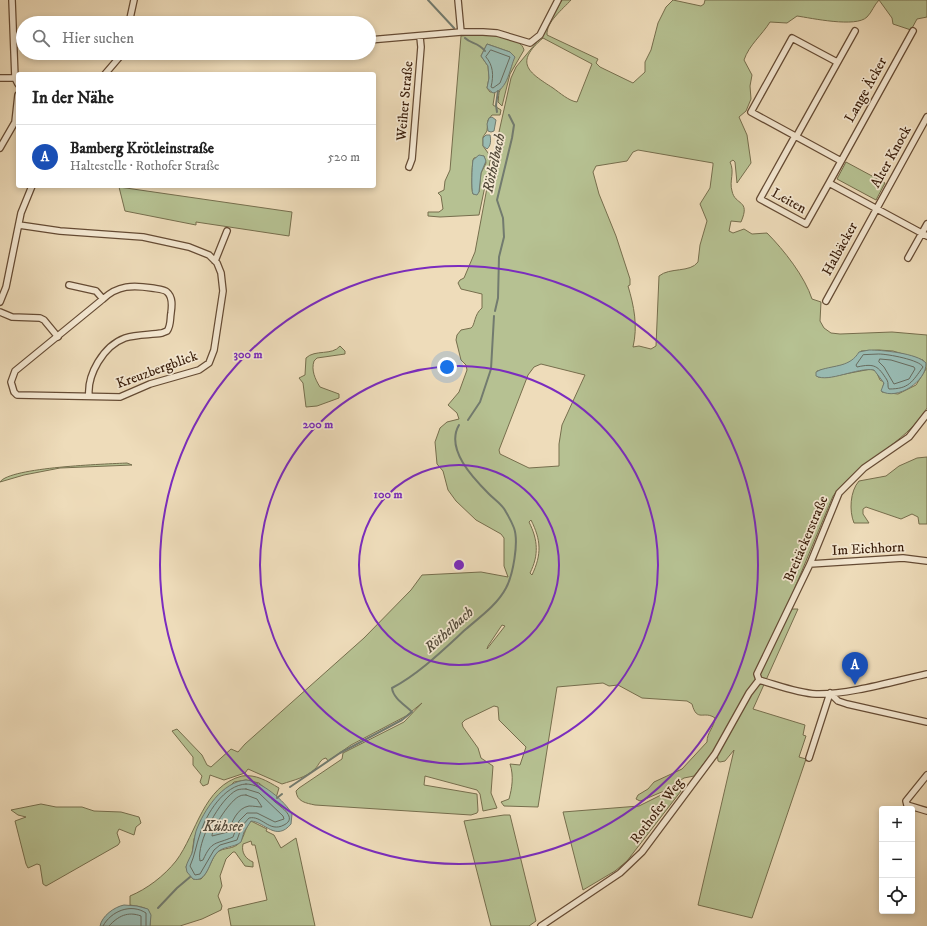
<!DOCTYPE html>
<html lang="de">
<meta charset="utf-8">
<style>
body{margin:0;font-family:"IM FELL DW Pica",serif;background:#f2f2f2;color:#222}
.controls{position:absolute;right:12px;bottom:12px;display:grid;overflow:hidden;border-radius:4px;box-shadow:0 2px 6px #0003}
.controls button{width:36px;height:36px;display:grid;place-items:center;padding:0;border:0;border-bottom:1px solid #e0e0e0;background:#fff;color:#222;font:20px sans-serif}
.you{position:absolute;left:447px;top:367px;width:14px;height:14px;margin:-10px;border:3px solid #fff;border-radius:50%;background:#1a73e8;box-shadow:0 0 0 6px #1a73e833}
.badge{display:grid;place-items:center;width:26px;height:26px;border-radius:50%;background:#8f2418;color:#fff;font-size:13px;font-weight:700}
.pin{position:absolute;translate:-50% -33px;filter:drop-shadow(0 1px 2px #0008)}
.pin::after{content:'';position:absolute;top:21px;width:14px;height:12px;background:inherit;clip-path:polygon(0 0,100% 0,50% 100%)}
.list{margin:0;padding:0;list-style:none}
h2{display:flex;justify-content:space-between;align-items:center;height:52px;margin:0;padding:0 16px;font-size:17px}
h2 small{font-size:13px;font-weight:400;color:#767676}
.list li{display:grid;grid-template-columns:26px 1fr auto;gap:12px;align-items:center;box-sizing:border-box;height:64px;padding:0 16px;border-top:1px solid #e0e0e0}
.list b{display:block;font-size:15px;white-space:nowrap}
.list p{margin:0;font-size:13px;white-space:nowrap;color:#767676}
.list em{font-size:13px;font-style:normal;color:#767676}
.icon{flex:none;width:22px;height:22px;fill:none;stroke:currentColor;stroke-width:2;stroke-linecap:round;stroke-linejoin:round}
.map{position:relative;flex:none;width:927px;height:926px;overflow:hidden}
.search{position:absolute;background:#fff;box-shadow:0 2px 6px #0003;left:16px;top:16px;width:360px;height:44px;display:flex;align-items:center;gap:10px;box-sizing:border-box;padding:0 14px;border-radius:22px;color:#767676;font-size:15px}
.panel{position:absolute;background:#fff;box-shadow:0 2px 6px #0003;left:16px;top:72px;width:360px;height:116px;border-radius:4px}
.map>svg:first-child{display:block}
.green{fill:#b6c192;stroke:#766e4d;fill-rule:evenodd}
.water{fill:#99bbb3;stroke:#727b6f}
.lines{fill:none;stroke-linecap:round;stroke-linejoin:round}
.shore{stroke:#686b5e;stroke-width:1}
.stream{stroke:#727b6f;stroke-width:2}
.street-casing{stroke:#654b34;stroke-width:8}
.street{stroke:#f4e8d2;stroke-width:5.5}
.ring{fill:none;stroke:#7b2cbf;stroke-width:2}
.labels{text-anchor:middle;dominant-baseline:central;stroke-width:3.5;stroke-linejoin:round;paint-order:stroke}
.street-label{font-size:14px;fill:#371b08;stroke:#f4e8d2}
.water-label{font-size:15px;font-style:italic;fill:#544b3b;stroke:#f4e8d2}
.centre{fill:#7b2cbf;stroke:#f4e8d2;stroke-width:2}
.ring-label{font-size:12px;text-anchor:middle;font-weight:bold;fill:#7b2cbf;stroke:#f4e8d2;stroke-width:3.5;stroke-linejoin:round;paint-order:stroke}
</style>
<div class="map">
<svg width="927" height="926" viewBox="0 0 927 926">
<rect width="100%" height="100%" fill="#eedcba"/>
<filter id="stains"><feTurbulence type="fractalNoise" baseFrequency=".005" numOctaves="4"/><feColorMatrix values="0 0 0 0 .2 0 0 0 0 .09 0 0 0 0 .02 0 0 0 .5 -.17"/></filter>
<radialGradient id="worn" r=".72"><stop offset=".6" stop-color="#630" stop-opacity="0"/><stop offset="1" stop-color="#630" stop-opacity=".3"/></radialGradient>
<path class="green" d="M562 0H571C563 9 546 22 547 35L598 59 596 63 600 67 633 83 645 72V62L651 50 658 23 666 7 673 0 701 6 704 4 705 0H927V17L917 19 911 30 893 24 892 18 879 0C874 5 872 12 867 17 856 28 811 18 797 16L787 23 770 22C762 35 749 45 744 60L752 75 750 86 751 99 746 111 739 117 747 135 751 163 737 183 735 162 733 160 730 162C735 172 729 181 732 191 735 206 751 199 741 222L731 221 729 231 733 233 744 229 752 234 767 233C784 250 805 277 812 299L821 302 820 321 824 328 831 333 840 334 892 332 927 335V408C904 446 859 460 833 496L786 609H798L753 709 805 725 803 735 806 736 799 757 806 759 752 918 698 905 734 750 725 761 720 762 718 761 717 752 715 749 694 776 684 778 664 791 643 800 640 801 636 799 638 795 648 789 654 782 682 769 707 742C707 732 714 728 715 718 704 710 697 723 692 704L687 701 642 698 618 685 609 686 603 683 557 687 538 807 504 806 501 802 509 799C512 788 514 776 510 764L520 765 526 747 499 720 498 707 494 706 465 720 462 723 463 727 478 748 481 758 493 766 491 793 497 808 483 811 480 794 477 790 425 776 424 785 477 794 478 811 477 813 471 815 315 805C306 803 297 802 296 791L299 788 342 759 343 753 404 722 422 703 406 716 351 745 328 761 326 758C320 759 319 765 315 769 305 778 294 780 282 784L248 769 245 773 224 780 210 775 208 784 203 786 200 782 202 776 193 765V757L172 731 177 729 202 755 207 765 211 767 231 749 238 752 245 744 364 638 411 590 422 575 481 572 508 577 504 566V538L501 534 476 520 456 501 448 490 443 471 437 464 435 442 440 428 447 422 459 419 457 413 448 405 459 392 467 370 466 365 461 360 456 340 457 335 461 330C464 329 468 329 471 328 475 326 474 314 482 308V294L461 289 458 283 460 280 464 278 475 252 489 177 511 78 516 67 541 37ZM543 38 592 64 577 102C569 101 560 93 553 88 528 72 514 63 543 38ZM638 150 713 163V165L710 188 700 204 707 221 700 245 698 262C690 273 670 267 659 276L656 346 651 349 639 346 633 347C638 326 634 306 628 286L630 285V279L616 236 599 194 593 172 596 166 627 161 633 152ZM879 350 893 351 923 360 926 369 916 385 898 394 882 392 884 382 880 380 876 371 871 369 829 377H818L817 371 847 364 856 358 861 351ZM541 364 585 375 562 425 559 444V466L529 468 500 454 499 450 528 375 534 367ZM531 520C541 540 542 554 532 575L530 573C539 555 538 540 529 522ZM502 625 505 626 487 649 488 646Z
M483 34C495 35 521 37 524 50L510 74 502 106 498 102C499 98 498 93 500 90 507 78 515 65 510 52L487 44 481 56 488 66 489 78 487 88 490 92H495L493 105 501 110 500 115H492L488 120 487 131 483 137V146L491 157 479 215 440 217 428 216V212H439L443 209 441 196 438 193 444 190 445 181 450 170 461 36ZM484 156 486 163 481 173 479 192 473 194C471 190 472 166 473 160L474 158Z
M846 162 885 183 876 200 837 179Z
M119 187 292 212 289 236 196 222V225L125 211Z
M340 346 345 351V354L317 358 314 361C311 370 315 379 320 387L339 394V398L317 406 306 407 303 383 299 378 305 375 306 358C315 349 332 356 340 346Z
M927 457V524H919L918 517 912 514 901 519 866 507 863 509V514L869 523H854C849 511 850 491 859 481L886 476 899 466 917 458Z
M127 463 132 465 60 468 24 475 0 482C10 467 107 464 127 463Z
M242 776C256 774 267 781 279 788L276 798 259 783 246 780 234 782 211 805 200 822 194 839 192 854 186 867 193 879H201C208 872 210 863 215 855 220 847 230 850 237 845 245 839 244 828 251 821L267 829 266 831 274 835 281 848 296 838 315 926H231L228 909 267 900 255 845H252L251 841 243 844C241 853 246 859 253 862V867L245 866 235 852H233L226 859 220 876 222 886 218 896 222 906 221 910 202 919 180 926H150C152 907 147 908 130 905V896C147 889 164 876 176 861 197 833 203 786 242 776Z
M677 787 681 791 627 861 615 871 583 890 563 812 639 806Z
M41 804 56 807H82L94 811 121 812 139 817 141 823 136 827 134 835 119 829 117 833 120 842 118 845 46 886 43 884 40 865 37 864 28 868 26 864 15 821 26 817 18 815 11 810Z
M504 815H510L536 921 529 926H491L464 821Z"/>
<path class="water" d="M487 44 510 52 515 57C510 67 508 90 493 93L487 88 489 78 488 66 481 56Z
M492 117 496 120 494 131 491 132 488 131 487 124 489 118Z
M486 135H490C491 140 491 146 487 149L483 146V138Z
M479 155 484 156 486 161 481 173 479 192 477 195 473 194C471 190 472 166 473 160Z
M869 350C881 350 917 353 926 363 927 381 897 401 881 391L884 383 874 370C857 367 829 383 816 376V372L820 370C835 365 850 367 859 352Z
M246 780C261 781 285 801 292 814L291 824C276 842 265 822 251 821L244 832 241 842C234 848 221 846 216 854 209 862 207 883 193 879L187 872 186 867C187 862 190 858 192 853 194 845 194 838 196 831 204 810 222 782 246 780Z
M124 905 137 906 148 909 151 915 150 926H100C102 916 114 907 124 905Z"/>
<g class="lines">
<path class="shore" d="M491 50 510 57 500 83 493 88 491 87C494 75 493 65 486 57Z
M879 354C888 354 920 360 923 367 912 382 909 389 889 389 887 387 889 383 887 380 878 366 875 363 857 367L856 365 863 355Z
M880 359 891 360 914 367 915 369 909 379 894 384 884 367 879 362Z
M246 784C250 784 254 785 258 787 265 791 269 797 275 802 281 807 298 818 284 825 269 833 262 815 249 818L242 826 237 840 220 845 214 850 200 874 195 875 190 866C195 855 196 845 200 834 206 814 224 785 246 784Z
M246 789 259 793 283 816 284 819 275 822 257 813H247L239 821 233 837C215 845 212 840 203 860L200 861C196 843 220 798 237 790 240 789 243 789 246 789Z
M246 795 257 799 262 807C258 807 254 806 249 806 237 808 232 822 228 832L212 836C212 828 231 799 240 796 241 795 245 795 246 795Z
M103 926C111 911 131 903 146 913V926
M109 926C118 916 128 911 141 916V926"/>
<path class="stream" d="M428 0 454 28
M465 38C471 44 478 42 485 51
M497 112 496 105 498 91
M495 311 498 298 499 257 504 237 503 218 497 200 512 138 514 125 509 115
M468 420 480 402 491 369 494 316
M290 787 340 753 402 720 412 712C405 705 393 698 392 688 420 673 443 650 466 629 480 617 497 605 506 588 513 575 519 542 514 528 512 523 509 517 506 512 503 505 495 500 489 494 473 478 445 449 459 425
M277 798 282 794
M158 908 177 888 190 877"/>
<g class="street-casing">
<path id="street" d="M12 0 15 78 18 84
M458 0 461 32
M129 23 134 0
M913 31 829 183 927 236
M369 40 461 32H483L497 33 530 43 540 35 558 0
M122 54 146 53
M837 62 792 38 751 112 841 161
M105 74 123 53
M0 78H15
M795 136 760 199 806 224 829 183
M796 137 855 31
M0 148 15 122 18 95
M409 167 412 159 421 47 420 37
M19 225 60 231 143 237 189 247 209 255 217 263 221 273 223 291 214 350 209 363 199 370 150 384 120 397 17 395 14 392 11 382 15 371 103 299 96 291 69 285
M908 258 927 224
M215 261 227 231
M826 301 927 117
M0 302 6 287 21 213 32 186
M0 312 12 317 40 318 44 320 58 337
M89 396C87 375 103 346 125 338 137 334 150 335 162 333L167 331C171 326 170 319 171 313 172 306 173 297 167 292 164 289 157 289 152 288 133 285 118 285 103 299
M810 564 903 558 927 561
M759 680 757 674 810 564 839 493 864 468 909 437 927 414
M759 680C777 685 797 693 816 694 847 695 895 681 927 674
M830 693 838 701 847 704 927 722
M809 758 830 693
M927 775 906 801 907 805 927 811
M541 926 620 873 642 852 715 754 749 693 759 680"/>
</g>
<use href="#street" class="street"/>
</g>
<g class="ring">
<circle cx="459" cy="565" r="100"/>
<circle cx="459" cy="565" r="199"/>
<circle cx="459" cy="565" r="299"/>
</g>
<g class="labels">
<g class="street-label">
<text transform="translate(866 90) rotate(-61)">Lange Äcker</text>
<text transform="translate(405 101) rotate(-85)">Weiher Straße</text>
<text transform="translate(891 157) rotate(-61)">Alter Knock</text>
<text transform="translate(789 201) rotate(29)">Leiten</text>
<text transform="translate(840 249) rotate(-61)">Halbäcker</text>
<text transform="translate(157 370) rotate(-20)">Kreuzbergblick</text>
<text transform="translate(806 539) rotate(-67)">Breitäckerstraße</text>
<text transform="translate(868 549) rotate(-3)">Im Eichhorn</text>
<text transform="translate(657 811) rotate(-53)">Rothofer Weg</text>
</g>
<g class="water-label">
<text transform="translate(494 163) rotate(-78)">Röthelbach</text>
<text transform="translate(449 630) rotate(-42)">Röthelbach</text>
<text x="223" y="826">Kühsee</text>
</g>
</g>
<circle cx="459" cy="565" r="6" class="centre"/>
<g class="ring-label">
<text x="248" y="358">300 m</text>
<text x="318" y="428">200 m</text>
<text x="388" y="498">100 m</text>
</g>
<rect width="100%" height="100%" filter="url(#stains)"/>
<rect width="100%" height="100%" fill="url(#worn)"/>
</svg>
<div class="controls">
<button>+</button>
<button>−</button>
<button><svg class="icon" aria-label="locate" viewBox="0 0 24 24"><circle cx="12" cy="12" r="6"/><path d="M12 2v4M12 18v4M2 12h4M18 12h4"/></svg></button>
</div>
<div class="you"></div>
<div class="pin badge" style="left:855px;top:685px;background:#1a4fb4">A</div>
<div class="search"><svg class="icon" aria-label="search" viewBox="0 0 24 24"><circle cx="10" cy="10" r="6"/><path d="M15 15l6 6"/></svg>Hier suchen</div>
<section class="panel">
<h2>In der Nähe<small></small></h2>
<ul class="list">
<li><span class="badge" style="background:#1a4fb4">A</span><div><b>Bamberg Krötleinstraße</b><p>Haltestelle · Rothofer Straße</p></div><em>520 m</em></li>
</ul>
</section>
</div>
